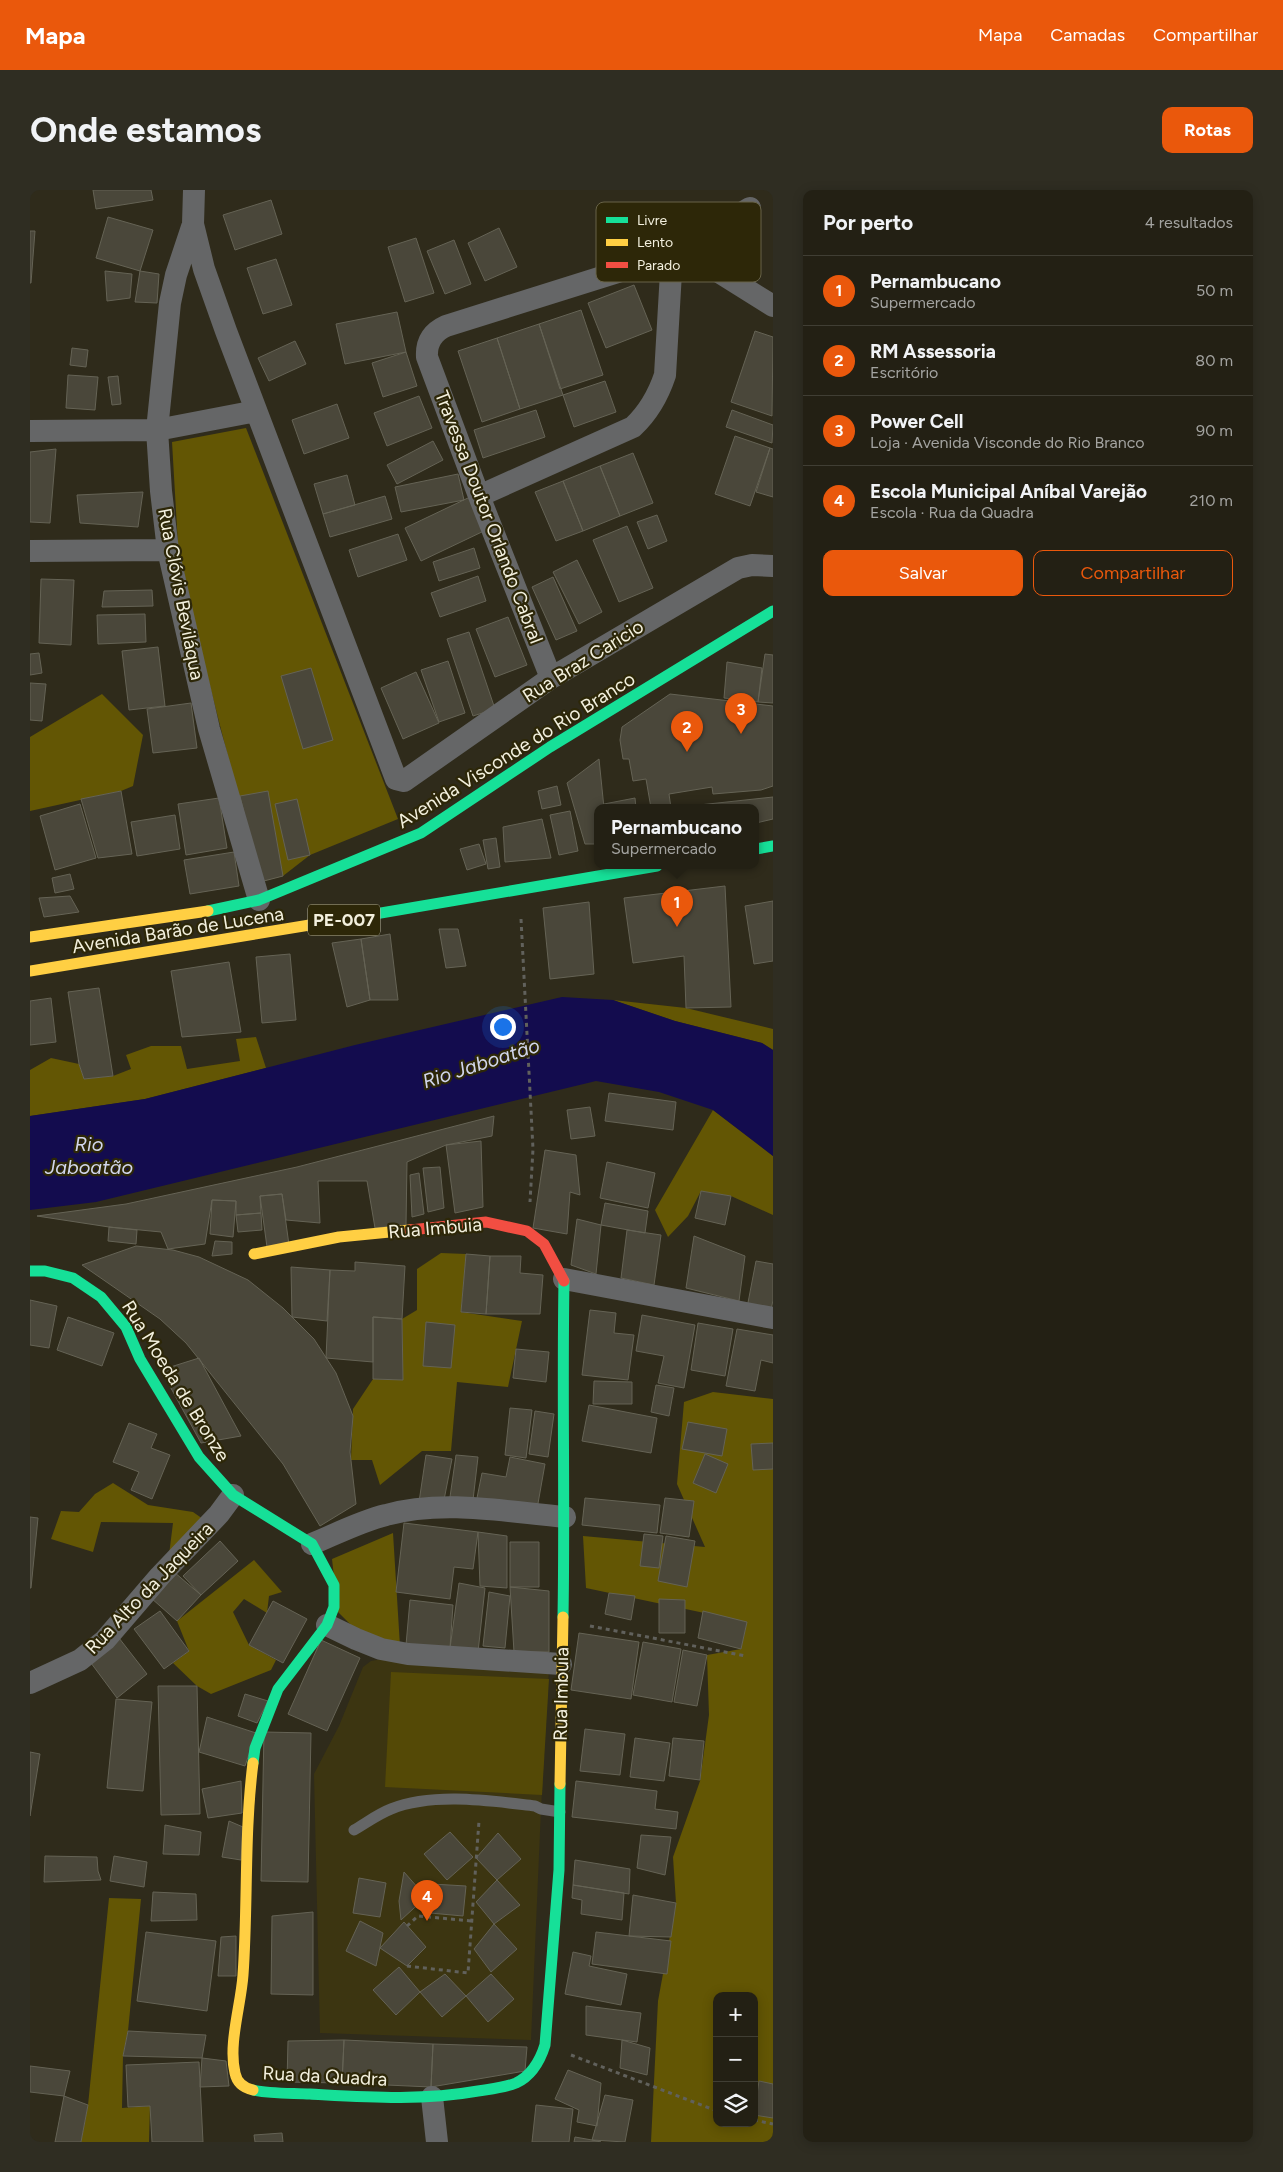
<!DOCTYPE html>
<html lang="pt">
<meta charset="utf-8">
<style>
body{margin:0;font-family:Figtree,sans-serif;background:#2f2d22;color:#f1f3f6}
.controls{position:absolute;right:15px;bottom:15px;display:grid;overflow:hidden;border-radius:10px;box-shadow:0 2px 12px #0003}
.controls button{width:45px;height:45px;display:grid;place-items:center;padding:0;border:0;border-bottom:1px solid #403e34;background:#232014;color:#f1f3f6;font:25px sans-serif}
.you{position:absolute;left:472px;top:836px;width:18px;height:18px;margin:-12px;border:4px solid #fff;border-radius:50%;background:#1a73e8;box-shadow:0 0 0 8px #1a73e833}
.badge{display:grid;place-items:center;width:32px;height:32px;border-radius:50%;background:#ea580c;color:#fff;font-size:16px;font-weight:700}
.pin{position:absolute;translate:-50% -41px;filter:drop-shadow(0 1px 2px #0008)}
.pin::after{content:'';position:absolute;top:26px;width:18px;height:15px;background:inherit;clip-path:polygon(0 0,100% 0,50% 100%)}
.popup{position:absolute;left:564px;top:614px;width:165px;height:65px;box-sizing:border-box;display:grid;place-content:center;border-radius:10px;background:#232014;filter:drop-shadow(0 1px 4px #0005);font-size:16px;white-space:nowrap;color:#a3a3a0}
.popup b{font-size:19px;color:#f1f3f6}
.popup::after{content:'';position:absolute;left:50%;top:100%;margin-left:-10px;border:10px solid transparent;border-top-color:#232014}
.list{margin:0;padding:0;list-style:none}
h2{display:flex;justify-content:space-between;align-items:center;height:65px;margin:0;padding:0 20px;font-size:21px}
h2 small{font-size:16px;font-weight:400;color:#a3a3a0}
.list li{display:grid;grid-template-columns:32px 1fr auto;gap:15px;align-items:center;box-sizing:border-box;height:70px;padding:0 20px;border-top:1px solid #403e34}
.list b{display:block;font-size:19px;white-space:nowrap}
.list p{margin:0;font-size:16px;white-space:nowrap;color:#a3a3a0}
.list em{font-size:16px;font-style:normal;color:#a3a3a0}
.actions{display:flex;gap:10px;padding:15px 20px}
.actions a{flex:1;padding:11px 0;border:1px solid #ea580c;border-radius:10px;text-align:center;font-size:18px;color:#ea580c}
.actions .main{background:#ea580c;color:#fff}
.icon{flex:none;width:28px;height:28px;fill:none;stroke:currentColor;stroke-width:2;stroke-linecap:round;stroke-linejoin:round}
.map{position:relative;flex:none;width:743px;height:1952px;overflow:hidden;border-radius:10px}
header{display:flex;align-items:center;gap:30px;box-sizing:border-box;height:70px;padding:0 25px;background:#ea580c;color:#fff}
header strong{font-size:24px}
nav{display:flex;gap:28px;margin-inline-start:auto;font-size:18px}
.intro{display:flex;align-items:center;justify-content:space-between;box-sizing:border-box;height:120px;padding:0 30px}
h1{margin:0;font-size:35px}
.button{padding:12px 22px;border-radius:10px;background:#ea580c;color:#fff;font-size:18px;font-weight:700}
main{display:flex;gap:30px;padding:0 30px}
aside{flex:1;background:#232014;border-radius:10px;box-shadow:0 2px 12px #0003}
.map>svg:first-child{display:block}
.built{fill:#3c3511}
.green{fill:#544906}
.forest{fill:#635604;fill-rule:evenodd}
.water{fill:#130c4e}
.building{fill:#4a473a;stroke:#656355}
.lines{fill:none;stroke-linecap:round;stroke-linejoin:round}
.path{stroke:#61615c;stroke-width:3;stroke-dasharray:4 4;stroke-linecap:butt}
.lane{stroke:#656667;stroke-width:11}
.street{stroke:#656667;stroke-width:22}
.fast{stroke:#16e098;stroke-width:11}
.slow{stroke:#ffcf43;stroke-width:11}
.jam{stroke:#f24e42;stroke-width:11}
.labels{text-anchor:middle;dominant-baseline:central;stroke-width:4.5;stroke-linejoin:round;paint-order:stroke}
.shield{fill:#2d2708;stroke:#b8b49e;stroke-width:1}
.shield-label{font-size:18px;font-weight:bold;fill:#f3f0de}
.street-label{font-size:19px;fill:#f3f0de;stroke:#2d2708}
.water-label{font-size:20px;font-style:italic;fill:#d1d6ec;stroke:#2d2708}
.key{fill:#2d2708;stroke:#686348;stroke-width:1}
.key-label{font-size:14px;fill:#f3f0de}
</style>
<header>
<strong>Mapa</strong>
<nav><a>Mapa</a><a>Camadas</a><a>Compartilhar</a></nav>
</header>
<div class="intro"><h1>Onde estamos</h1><a class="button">Rotas</a></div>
<main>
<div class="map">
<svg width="743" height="1952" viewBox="0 0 743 1952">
<rect width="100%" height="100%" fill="#2f2b1b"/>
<path class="built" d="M369 1466 519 1478 511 1619 501 1850 290 1843 284 1584 309 1536 333 1477 341 1471Z"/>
<path class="green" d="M361 1482 519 1489 512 1605 355 1597Z"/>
<path class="forest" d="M216 238 368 629 280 665 253 686 230 692 172 465 148 355 142 252Z
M72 504 113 545 103 596 91 601 0 621V547Z
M583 810 656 818 743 839V860L732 853 645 831Z
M226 847 236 878 115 909 0 926V880L21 868 49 874 54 889 83 886 101 879 96 865 121 856H151L157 879 210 871 206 849Z
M683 920 743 966V1025L701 1006 671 1001 658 1026 638 1047 625 1020Z
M411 1063 436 1064 431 1122 492 1131 478 1197 427 1192 421 1261H392L350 1295 342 1270H321L323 1219 343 1189 373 1190 372 1129 387 1120V1079Z
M683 1202 743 1209V1952H621L628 1811 646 1713 643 1667 670 1591 679 1525 677 1465 711 1459 717 1432 556 1398 553 1346 675 1357 647 1294 654 1212ZM687 1806H724V1933H687Z
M83 1293 118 1315 163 1322 173 1329 139 1365 143 1333 71 1332 63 1362 21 1349 31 1321 49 1322 65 1304Z
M363 1343 370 1456 329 1443 308 1422 302 1369Z
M224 1370 252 1402 239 1406 237 1423 214 1409 203 1422 219 1455 246 1470 241 1480 181 1504 167 1496 143 1473 159 1461 147 1431Z
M79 1708 111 1709 98 1841 93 1866 92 1918 120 1916 119 1952H51L58 1915Z"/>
<path class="water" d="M532 807 583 810 645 831 732 853 743 860V966L683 920 629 902 566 891 66 1012 0 1020V926L115 909 325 855Z"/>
<path class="building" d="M63 0H121L123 10 66 19Z
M241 10 252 44 205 60 193 25Z
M78 27 123 40 110 81 66 68Z
M469 38 487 77 455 91 438 53Z
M0 41H5L1 93H0Z
M386 48 404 103 375 112 358 57Z
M424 50 441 94 415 104 397 61Z
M246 69 262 115 233 124 217 78Z
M75 81 102 84 100 108 77 111Z
M110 81 129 84 127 113 105 112Z
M604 95 622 140 576 158 558 113Z
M551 120 573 185 530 199 509 134Z
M367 122 376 162 315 174 306 134Z
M509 134 533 205 490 219 467 148Z
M725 141 743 147 742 226 701 212Z
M467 148 490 219 452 232 428 161Z
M265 151 276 174 239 191 228 168Z
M42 158 58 160 56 177 40 175Z
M376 162 387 196 353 207 342 173Z
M38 185 68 187 65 220 36 218Z
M88 186 91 214 82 215 78 187Z
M575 191 586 222 544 237 533 205Z
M389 206 402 238 357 256 344 223Z
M307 214 319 248 274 264 262 230Z
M506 220 515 247 453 268 444 240Z
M702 220 743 235 742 253 696 237Z
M705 246 740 258 720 316 685 304Z
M403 251 413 270 367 294 357 275Z
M740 258 743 259V307L726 302Z
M26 259 20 333 0 332V262Z
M603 263 623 313 590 326 570 276Z
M570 276 590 326 553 341 533 291Z
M428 284 434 310 371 322 365 297Z
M317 285 325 315 293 324 284 294Z
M533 291 553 341 526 351 505 302Z
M113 302 108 337 50 333 47 305Z
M355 306 362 329 300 347 293 324Z
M440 307 456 340 391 371 375 338Z
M627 325 637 351 618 359 607 332Z
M597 336 623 398 589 412 563 350Z
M368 344 377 370 328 387 319 360Z
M444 358 450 378 409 391 403 372Z
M547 370 572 422 549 434 523 382Z
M448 386 456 411 410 427 401 403Z
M523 387 547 441 526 450 502 397Z
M11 389 44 390 41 455 9 453Z
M122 400 123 416 72 417 74 401Z
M115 424 116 452 68 454 67 425Z
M478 427 497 475 465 487 446 439Z
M439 442 465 519 443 526 417 449Z
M128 457 135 516 99 520 92 461Z
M9 463 12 483 0 485V464Z
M735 464 743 465V513L728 512Z
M418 471 435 523 409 532 391 480Z
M697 472 732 478 728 512 694 508Z
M281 478 303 550 273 559 251 486Z
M386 482 409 533 373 549 351 498Z
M0 493 16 494 12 531 0 530Z
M640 504 743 516V596L731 600 683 604 682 597 639 604 641 618H621L616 589 603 591 599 569H593L590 550 592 537Z
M161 513 167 558 123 563 117 519Z
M569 569 574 618H568V654H555L537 593Z
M527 596 531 615 512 619 508 601Z
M91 601 102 664 68 668 51 609Z
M238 601 253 686 230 692 210 606Z
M743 607V629L726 633V618H669V615Z
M189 608 197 658 156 665 148 614Z
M605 608 606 618H574V614Z
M267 609 280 665 258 670 245 614Z
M50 614 66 668 25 680 10 626Z
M540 621 548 661 529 665 520 625Z
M145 625 150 659 107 666 101 632Z
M512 629 521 668 475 672 473 637Z
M466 648 470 677 458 679 453 650Z
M449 654 456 674 437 680 430 659Z
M204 662 209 696 160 704 154 670Z
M40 684 44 699 25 703 22 688Z
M695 696 701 817 656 818 654 766 603 773 594 708Z
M40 706 49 722 14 727 9 708Z
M743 711V771L724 774 715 716Z
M559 712 564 784 520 789 513 718Z
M409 739H428L436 776 416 778Z
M360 744 368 810H340L331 749Z
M331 749 340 810 317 817 302 753Z
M260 764 266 830 232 833 226 767Z
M199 772 211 842 152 847 141 781Z
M69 798 83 886 54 889 49 874 38 802Z
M21 808 26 852 0 855V811Z
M579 903 646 912 643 940 575 931Z
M560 917 565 946 541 949 537 920Z
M464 926 462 946 416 955 377 972 376 1035 345 1038 337 991H288L290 1033 256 1030 252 1004 230 1006 231 1023 206 1025V1011L182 1010 175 1054 138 1059 131 1042 79 1037 7 1026 96 1014 267 977Z
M451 951 453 1017 425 1023 416 955Z
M515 960 546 965 550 1005 540 1002 537 1044 503 1038Z
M577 972 625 983 618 1018 570 1008Z
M410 977 414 1018 398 1022 393 978Z
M389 983 394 1024 382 1027 380 985Z
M671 1001 701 1006 695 1035 665 1028Z
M252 1004 259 1055 237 1057 230 1006Z
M182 1010 206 1011 203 1047 180 1044Z
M575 1013 618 1021 615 1043 571 1035Z
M231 1023 232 1040 208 1042 206 1025Z
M547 1029 571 1035 566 1084 541 1075Z
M79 1037 107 1040 106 1054 78 1051Z
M597 1040 631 1045 624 1095 591 1088Z
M664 1046 715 1066 709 1111 656 1098Z
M185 1051 202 1052V1064L182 1066Z
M106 1056 143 1060 169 1067 218 1090 253 1118 284 1149 306 1183 323 1226 320 1262 326 1314 290 1336 253 1274 156 1153 130 1129 52 1075Z
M436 1064 460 1066 456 1124 431 1122Z
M460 1066H491L490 1083 513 1085 510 1124H456Z
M726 1071 743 1074V1110L740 1126 716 1123Z
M325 1072 375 1076 372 1129 343 1127V1172L296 1168 300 1080 325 1081Z
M261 1077 300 1080 297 1131 262 1127Z
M0 1110 27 1116 19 1158 0 1155Z
M560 1120 586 1123 584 1143 604 1145 598 1190 552 1185Z
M612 1125 665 1135 654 1198 628 1193 634 1166 606 1161Z
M38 1127 84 1143 72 1176 27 1160Z
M343 1127 372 1129 373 1190 343 1189Z
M396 1132 425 1135 421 1178 393 1176Z
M668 1133 703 1139 695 1186 661 1180Z
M707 1139 743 1145V1173L731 1170 725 1201 696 1196Z
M486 1159 519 1162 516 1192 483 1188Z
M169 1168 211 1246 171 1253 131 1180Z
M564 1191 602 1192V1214H563Z
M626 1195 644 1198 639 1226 621 1222Z
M559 1215 627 1228 621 1263 552 1251Z
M480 1218 502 1220 496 1268 475 1265Z
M505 1221 524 1224 518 1267 499 1264Z
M658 1232 697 1239 692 1266 652 1259Z
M99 1233 127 1244 121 1258 140 1265 122 1309 101 1300 109 1282 83 1272Z
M743 1253V1279L723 1280 721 1254Z
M675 1264 698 1274 686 1303 663 1293Z
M396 1265 422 1269 414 1310 389 1312Z
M426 1265 448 1267 443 1310 420 1307Z
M480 1267 515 1274 507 1319 446 1313 452 1283 476 1287Z
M555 1308 630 1315 627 1343 552 1335Z
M635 1308 664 1311 659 1347 630 1343Z
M0 1327 8 1328 1 1398H0Z
M374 1333 448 1342 443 1379 424 1377 420 1409 366 1402Z
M448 1342 477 1346V1398L450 1396Z
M614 1344 633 1346 629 1378 610 1376Z
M636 1346 665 1351 657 1397 628 1391Z
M190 1351 208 1371 171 1405 153 1386Z
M480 1352H509V1397H480Z
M144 1382 171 1405 147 1431 121 1408Z
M429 1393 455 1398 448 1462 420 1458Z
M480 1397 519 1401V1462H484Z
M459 1402 480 1406 475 1458 453 1456Z
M579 1403 605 1406 601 1430 575 1424Z
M629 1409 655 1410V1443H629Z
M380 1410 423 1415 420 1458 376 1455Z
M243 1411 277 1429 253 1473 219 1455Z
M130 1421 159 1461 134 1479 104 1439Z
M673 1421 717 1432 711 1459 668 1448Z
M549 1443 609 1452 601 1509 541 1500Z
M89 1448 117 1484 87 1508 61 1473Z
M291 1450 330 1468 297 1541 258 1524Z
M613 1452 651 1459 642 1512 603 1505Z
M653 1460 677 1465 667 1516 644 1512Z
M128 1496H167L170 1624 131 1625Z
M215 1504 238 1511 227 1533 208 1526Z
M86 1509 122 1512 113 1601 77 1598Z
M177 1527 226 1543 215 1576 169 1562Z
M555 1539 595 1544 590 1585 550 1581Z
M234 1542 281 1543 278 1692 231 1691Z
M605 1548 640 1553 634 1591 600 1587Z
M643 1548 674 1551 670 1590 639 1586Z
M0 1562 10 1564 0 1626Z
M211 1591 212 1623 178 1628 172 1599Z
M546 1591 627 1601 625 1619 648 1622 646 1639 542 1627Z
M199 1631 213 1637 211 1670 192 1667Z
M135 1635 171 1642 169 1665 133 1664Z
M420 1642 443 1667 417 1690 394 1664Z
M468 1643 491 1669 467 1690 446 1668Z
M611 1645 641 1647 635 1685 607 1678Z
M15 1666 67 1667 68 1681 71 1690 14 1692Z
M84 1666 117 1672 114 1697 80 1691Z
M545 1670 600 1679 599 1704 543 1695Z
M374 1682 396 1707 371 1730 369 1711Z
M329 1688 356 1693 350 1727 323 1723Z
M467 1690 490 1715 464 1734 446 1712Z
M402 1694 436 1696 433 1726 400 1723Z
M543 1695 594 1703 592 1730 551 1724 552 1710 542 1708Z
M123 1702 166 1704 167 1730 121 1731Z
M603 1705 646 1713 641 1747 599 1746Z
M283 1722V1805L241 1804 242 1726Z
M330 1731 353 1743 346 1776 316 1761Z
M374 1732 396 1757 377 1776 350 1758Z
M464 1734 487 1759 461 1782 444 1759Z
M116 1742 186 1751 177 1821 107 1811Z
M566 1742 641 1751 637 1784 562 1774Z
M206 1746V1786H188L191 1747Z
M543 1762 561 1766 559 1776 597 1784 591 1815 535 1804Z
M369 1777 390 1802 366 1825 343 1800Z
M415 1784 436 1806 412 1827 390 1802Z
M461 1784 484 1809 458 1832 436 1806Z
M556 1816 611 1823 607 1852 556 1845Z
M98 1841 176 1845 172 1868 93 1866Z
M314 1850 312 1893 257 1892 258 1851Z
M314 1850 403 1854 401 1897 312 1893Z
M592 1850 620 1858 617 1885 590 1878Z
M403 1854 497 1857 495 1881 401 1897Z
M172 1868 196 1871 199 1896 170 1897Z
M169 1872 173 1952H122L120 1916 98 1917 96 1875Z
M0 1876 40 1881 34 1906 0 1902Z
M538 1880 571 1893 567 1936 547 1932 549 1920 525 1909Z
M729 1891 743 1894V1928L724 1925Z
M575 1905 603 1910 595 1952 562 1950Z
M34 1906 58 1915 51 1952H25Z
M506 1915 543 1919 539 1952H502Z
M252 1943 253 1952H225L224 1945Z
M545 1947 562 1950 571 1952H544Z"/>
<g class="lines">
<path class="path" d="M491 729 503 959 500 1012
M560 1436 716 1466
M377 1736 388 1726 442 1731
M377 1776 438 1783 449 1631
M541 1865 687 1921
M724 1930 743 1934"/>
<path class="lane" d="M324 1640C336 1633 348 1624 361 1619 404 1602 461 1611 505 1616L511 1619 530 1622"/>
<path class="street" d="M164 0 163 34 146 85 140 113 127 240 131 301 138 360 179 539 229 710
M163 34 174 79 196 141 366 589 374 591 521 488 708 378 722 375 743 376
M652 59 743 116
M0 241 127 240 226 221
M449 306 603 237C619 222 628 206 635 185L642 65
M0 361 138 360
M521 488 449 306 397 167C396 152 403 142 416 136L642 65 720 18
M534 1089 743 1128
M282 1354C306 1344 331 1331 356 1325 414 1309 477 1322 535 1327
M297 1435 326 1449 351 1459 378 1464 531 1474
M0 1493 50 1470 75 1450 130 1386 189 1324 203 1305
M402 1907 407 1952"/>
<path class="fast" d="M726 659 743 656
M178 721 229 710 391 643 520 557 743 421
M298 732 627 676
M0 1081H15L43 1088 71 1107 96 1137 110 1169 169 1267 203 1305 282 1354 304 1395V1417L297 1435 248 1499 225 1558 223 1573
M533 1427C535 1315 532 1203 534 1091
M223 1900C241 1904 262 1903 280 1904 337 1907 392 1911 448 1901 460 1899 474 1898 486 1893 501 1886 510 1871 515 1855L529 1680 530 1594"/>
<path class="slow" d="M0 747 178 721
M0 781 298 732
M224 1064 309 1047 380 1040
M530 1594 533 1427
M223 1900C214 1898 207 1893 205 1883 198 1854 211 1815 213 1785 218 1715 214 1644 223 1573"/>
<path class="jam" d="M380 1040 456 1032 497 1041 514 1054 534 1091"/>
</g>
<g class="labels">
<rect class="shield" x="278" y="714.5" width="72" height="31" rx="4"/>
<g class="shield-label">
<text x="314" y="730">PE-007</text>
</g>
<g class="street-label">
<text transform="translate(459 327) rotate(69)">Travessa Doutor Orlando Cabral</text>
<text transform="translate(151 404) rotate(79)">Rua Clóvis Beviláqua</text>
<text transform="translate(553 471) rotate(-32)">Rua Braz Caricio</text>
<text transform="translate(486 560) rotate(-32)">Avenida Visconde do Rio Branco</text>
<text transform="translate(148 740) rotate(-9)">Avenida Barão de Lucena</text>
<text transform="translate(405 1038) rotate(-5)">Rua Imbuia</text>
<text transform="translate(146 1191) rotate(58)">Rua Moeda de Bronze</text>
<text transform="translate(119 1398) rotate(-46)">Rua Alto da Jaqueira</text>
<text transform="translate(531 1504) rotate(-89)">Rua Imbuia</text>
<text transform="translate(295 1886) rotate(3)">Rua da Quadra</text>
</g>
<g class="water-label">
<text transform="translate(451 873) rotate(-18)">Rio Jaboatão</text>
<text x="59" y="954">Rio<tspan x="59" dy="23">Jaboatão</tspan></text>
</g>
</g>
<rect x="566" y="12" width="165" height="80" rx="8" class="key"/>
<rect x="576" y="27" width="22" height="6" fill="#16e098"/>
<rect x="576" y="49" width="22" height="7" fill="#ffcf43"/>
<rect x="576" y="72" width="22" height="6" fill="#f24e42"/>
<g class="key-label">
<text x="607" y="35">Livre</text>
<text x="607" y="57">Lento</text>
<text x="607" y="80">Parado</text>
</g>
</svg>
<div class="controls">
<button>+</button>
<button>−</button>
<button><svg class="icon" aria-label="layers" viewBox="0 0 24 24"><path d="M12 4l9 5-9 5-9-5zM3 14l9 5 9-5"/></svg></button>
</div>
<div class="you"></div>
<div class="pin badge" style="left:647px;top:737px">1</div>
<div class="popup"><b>Pernambucano</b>Supermercado</div>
<div class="pin badge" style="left:657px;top:562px">2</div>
<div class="pin badge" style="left:711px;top:544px">3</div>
<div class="pin badge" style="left:397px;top:1731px">4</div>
</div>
<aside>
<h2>Por perto<small>4 resultados</small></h2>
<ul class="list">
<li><span class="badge">1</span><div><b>Pernambucano</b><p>Supermercado</p></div><em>50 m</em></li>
<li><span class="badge">2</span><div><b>RM Assessoria</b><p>Escritório</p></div><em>80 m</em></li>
<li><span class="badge">3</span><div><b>Power Cell</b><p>Loja · Avenida Visconde do Rio Branco</p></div><em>90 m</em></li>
<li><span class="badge">4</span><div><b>Escola Municipal Aníbal Varejão</b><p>Escola · Rua da Quadra</p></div><em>210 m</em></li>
</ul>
<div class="actions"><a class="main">Salvar</a><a>Compartilhar</a></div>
</aside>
</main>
